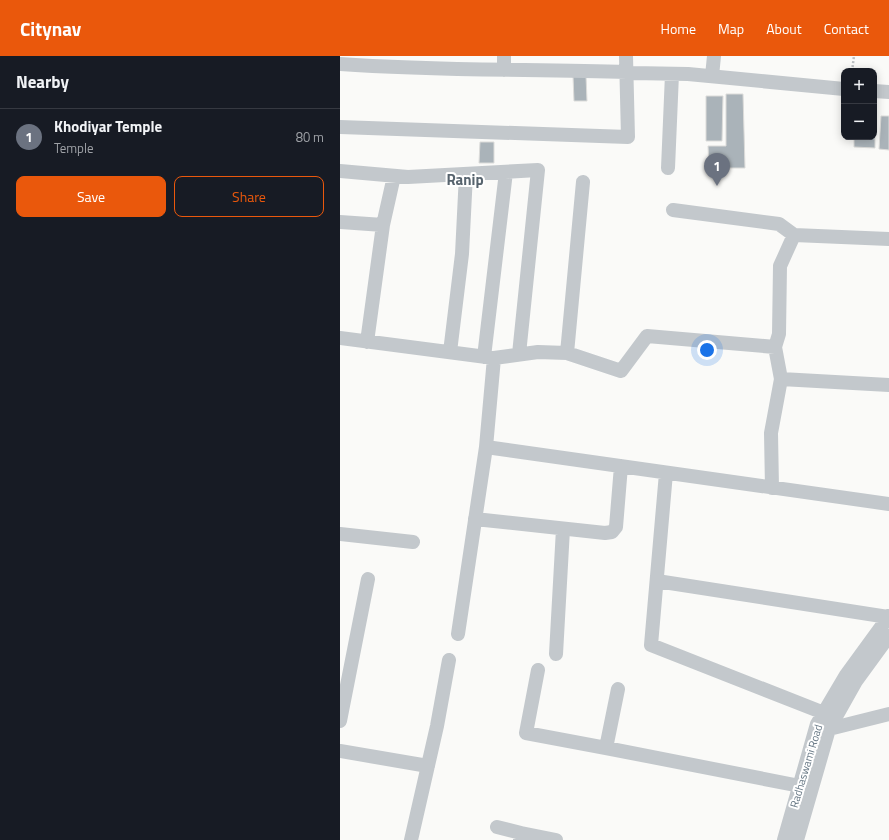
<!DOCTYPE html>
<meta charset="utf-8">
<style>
body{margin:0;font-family:"Titillium Web",sans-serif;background:#242831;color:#f1f3f6}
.controls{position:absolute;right:12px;top:12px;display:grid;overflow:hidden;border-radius:8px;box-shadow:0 2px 10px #0003}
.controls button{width:36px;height:36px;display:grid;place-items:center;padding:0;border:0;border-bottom:1px solid #363941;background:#171b24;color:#f1f3f6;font:20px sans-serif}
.you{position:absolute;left:367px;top:294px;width:14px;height:14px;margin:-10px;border:3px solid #fff;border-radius:50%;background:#1a73e8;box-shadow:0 0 0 6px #1a73e833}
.badge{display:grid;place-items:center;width:26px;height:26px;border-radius:50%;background:#ea580c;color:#fff;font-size:13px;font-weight:700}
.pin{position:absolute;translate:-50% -33px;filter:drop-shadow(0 1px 2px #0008)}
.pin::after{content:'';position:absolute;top:21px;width:14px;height:12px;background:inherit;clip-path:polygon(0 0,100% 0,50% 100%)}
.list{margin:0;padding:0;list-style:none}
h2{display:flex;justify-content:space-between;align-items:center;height:52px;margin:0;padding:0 16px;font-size:17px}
h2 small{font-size:13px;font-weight:400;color:#9ea1a6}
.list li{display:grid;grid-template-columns:26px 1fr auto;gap:12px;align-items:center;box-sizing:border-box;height:56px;padding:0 16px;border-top:1px solid #363941}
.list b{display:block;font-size:15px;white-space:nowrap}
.list p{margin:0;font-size:13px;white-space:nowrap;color:#9ea1a6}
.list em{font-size:13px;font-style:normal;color:#9ea1a6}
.actions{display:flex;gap:8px;padding:12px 16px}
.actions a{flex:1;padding:9px 0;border:1px solid #ea580c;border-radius:8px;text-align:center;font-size:14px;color:#ea580c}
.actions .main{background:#ea580c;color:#fff}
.map{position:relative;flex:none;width:549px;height:784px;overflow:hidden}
header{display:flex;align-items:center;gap:24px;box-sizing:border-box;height:56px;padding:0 20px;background:#ea580c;color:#fff}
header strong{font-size:19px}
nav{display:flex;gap:22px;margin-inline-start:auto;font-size:14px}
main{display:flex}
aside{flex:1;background:#171b24}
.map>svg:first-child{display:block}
.building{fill:#aab3b9;stroke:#dcdcda}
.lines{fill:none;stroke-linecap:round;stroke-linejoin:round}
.path{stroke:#bbbfc2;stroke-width:2.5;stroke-dasharray:2 2;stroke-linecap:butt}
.minor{stroke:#c3c8cc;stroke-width:14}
.labels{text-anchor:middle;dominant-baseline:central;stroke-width:4;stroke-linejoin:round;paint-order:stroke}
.street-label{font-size:11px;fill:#657683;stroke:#fff}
.district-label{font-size:15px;font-weight:bold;fill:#57646e;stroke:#fff}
</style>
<header>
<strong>Citynav</strong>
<nav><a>Home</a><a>Map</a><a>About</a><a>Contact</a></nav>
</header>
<main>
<aside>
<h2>Nearby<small></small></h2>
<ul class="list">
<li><span class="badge" style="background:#6b7280">1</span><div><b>Khodiyar Temple</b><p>Temple</p></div><em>80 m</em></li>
</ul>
<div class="actions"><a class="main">Save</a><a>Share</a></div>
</aside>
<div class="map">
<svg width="549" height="784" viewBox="0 0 549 784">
<rect width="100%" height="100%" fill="#fafaf8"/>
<path class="building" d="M233 20H246L247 45H234Z
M386 38H403L405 112H369L368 90H386Z
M366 40H383L382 85H366Z
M541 60H549V94L539 93Z
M534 61H535V92L514 91V81H534Z
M140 86H154V107H139Z"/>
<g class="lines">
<path class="path" d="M512 15 514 0"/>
<path class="minor" d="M164 0V14
M0 8C95 15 191 13 287 16
M292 17 348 18 504 33
M372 20 374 0
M534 35 549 36
M0 71 288 81 286 0
M328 112 332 18
M0 115 68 121 198 114 179 298
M333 154 439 168 454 179 549 183
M0 166 43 169 27 286
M43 169 54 120
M0 282 154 302 146 391 549 448
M110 296 122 198 126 118
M227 297 281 315 307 280 435 291
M144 301 166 116
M154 302 198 296 227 297 243 126
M441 323 549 329
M326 417 311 589 484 657
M432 432 431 377 441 323 435 291 439 278 440 210 454 179
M135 463 265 477 272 476 276 471 281 410
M0 478 73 486
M317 525 548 561
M118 578 146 391
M216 598 223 473
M198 614 186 677 266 692 460 730
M0 665 28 523
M489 673 549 658
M266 692 278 633
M0 695 88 710
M157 771 181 777
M71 784 97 670 109 604
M180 784 181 777 216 784
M444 784 477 668 506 619 549 560
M457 784 489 673 516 625 549 580"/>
</g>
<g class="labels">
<g class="street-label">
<text transform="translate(466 710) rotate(-73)">Radhaswami Road</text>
</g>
<g class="district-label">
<text x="125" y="123">Ranip</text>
</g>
</g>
</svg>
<div class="controls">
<button>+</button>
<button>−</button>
</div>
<div class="you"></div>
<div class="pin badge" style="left:377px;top:130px;background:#6b7280">1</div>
</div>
</main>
